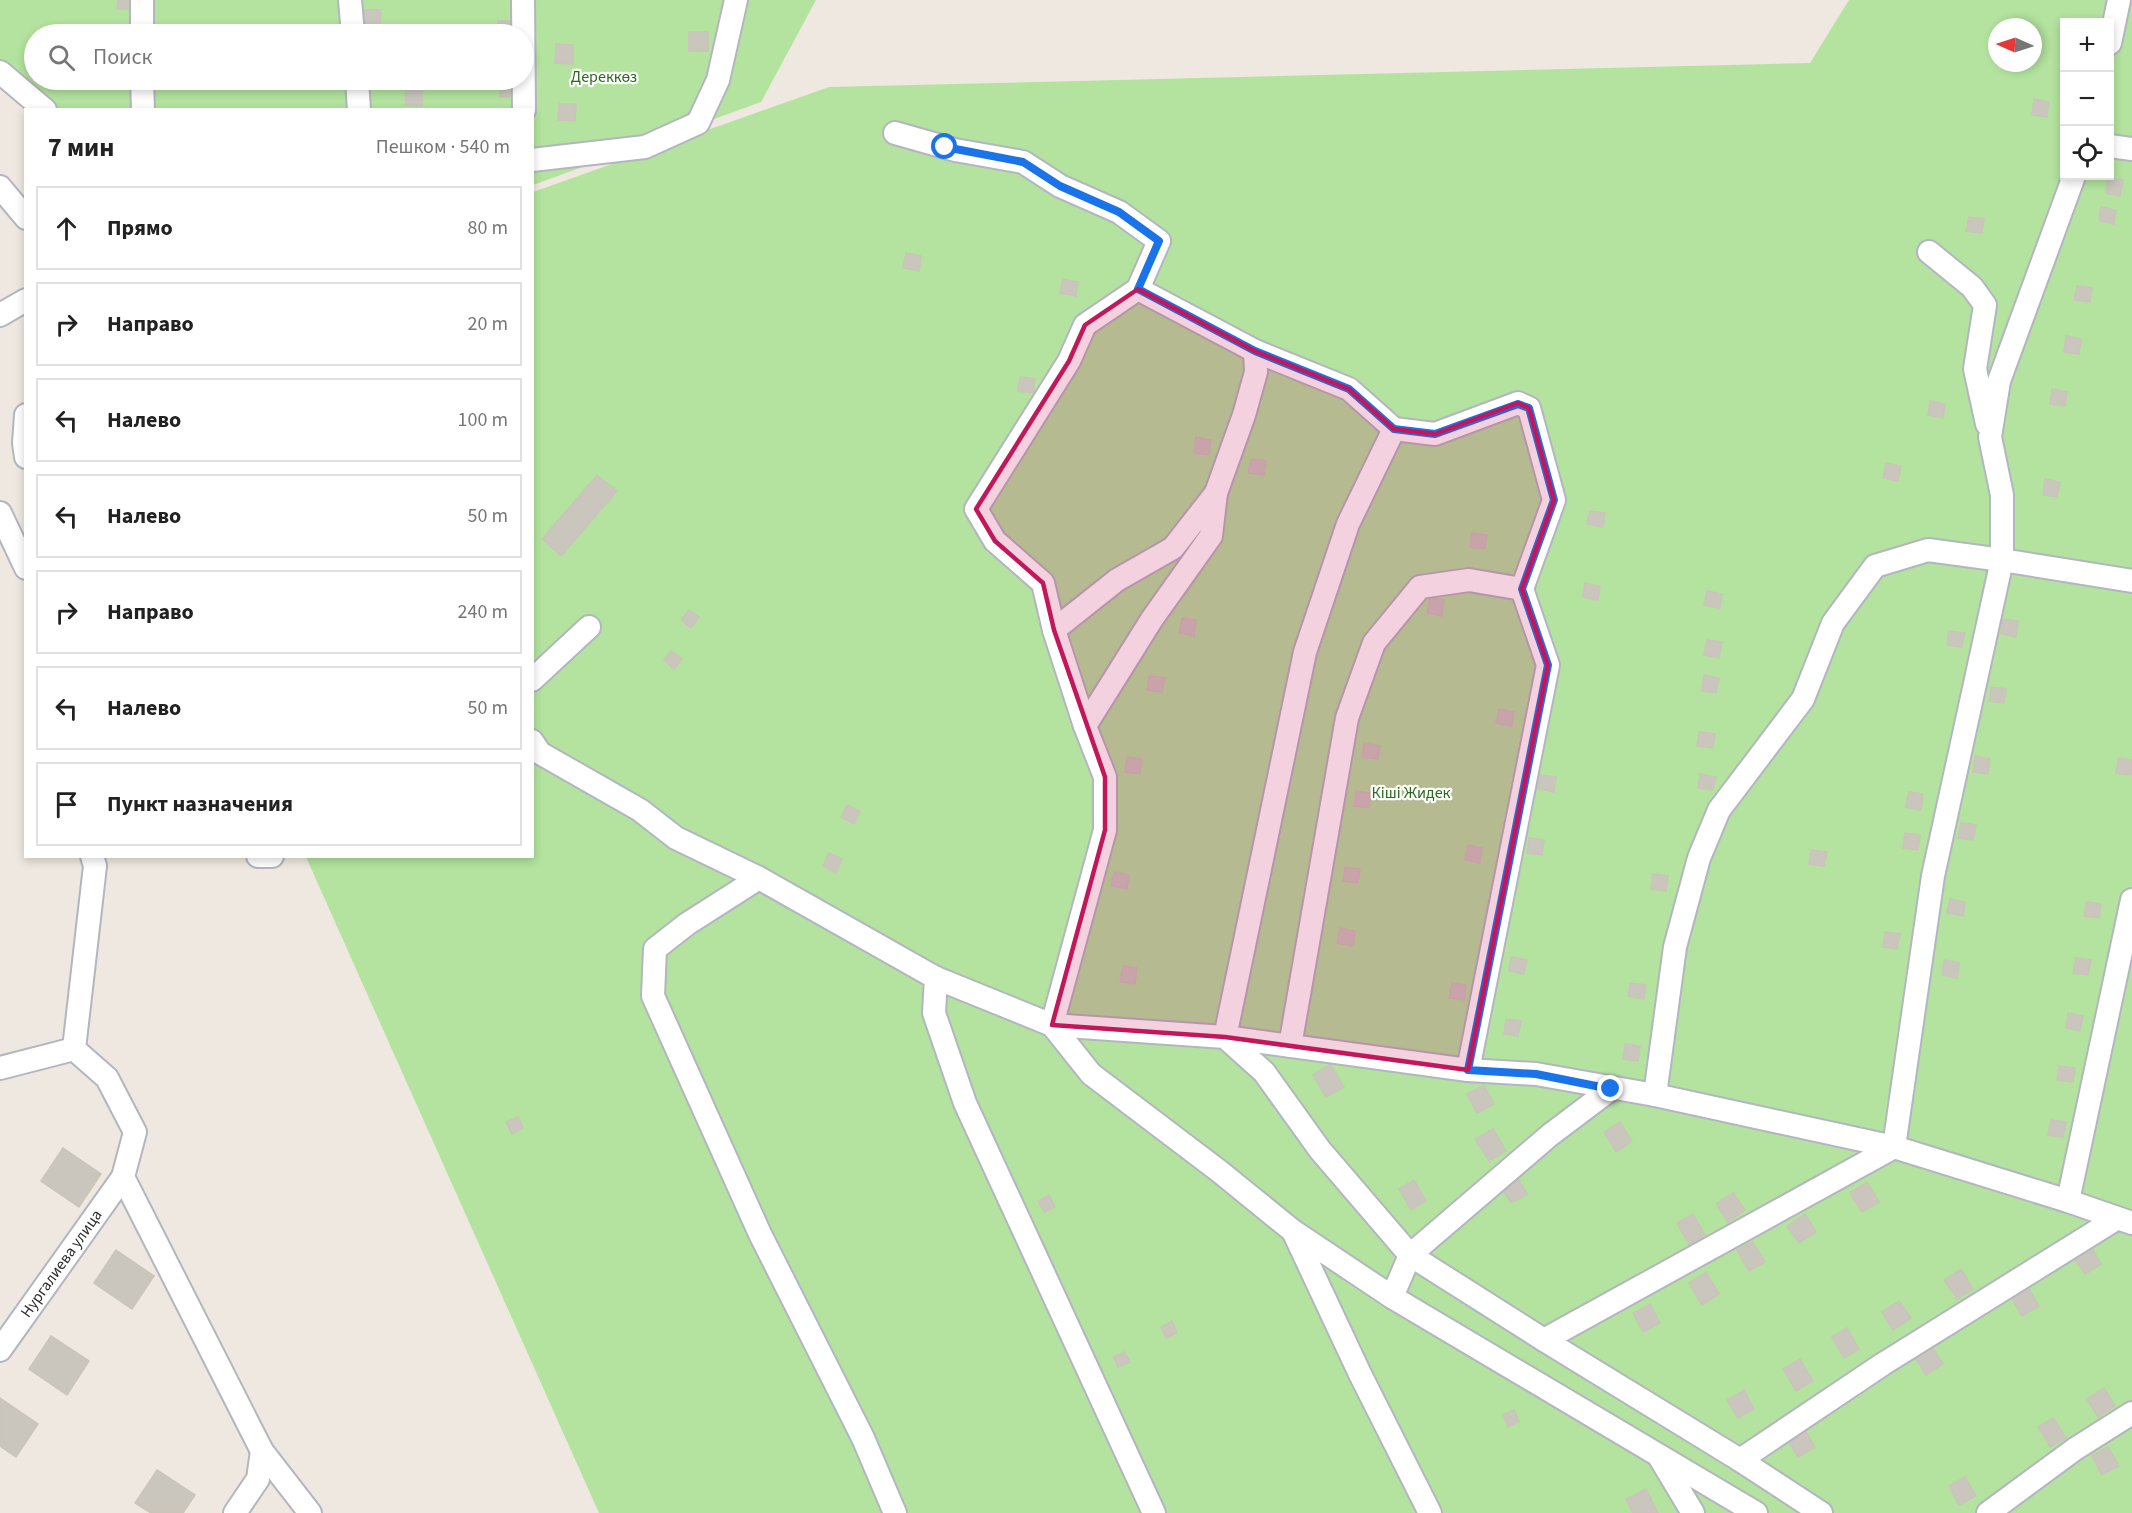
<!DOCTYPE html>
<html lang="ru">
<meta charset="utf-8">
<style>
body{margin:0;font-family:"Source Sans 3",sans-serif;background:#f2f2f2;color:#222}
.controls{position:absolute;right:18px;top:18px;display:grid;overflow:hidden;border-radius:0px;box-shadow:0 3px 9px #0003}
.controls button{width:54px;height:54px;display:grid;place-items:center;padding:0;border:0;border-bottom:2px solid #e0e0e0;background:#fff;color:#222;font:30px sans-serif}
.compass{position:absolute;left:1988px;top:18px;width:54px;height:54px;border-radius:50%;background:#fff;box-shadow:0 3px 9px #0003;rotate:273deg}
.stop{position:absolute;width:18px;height:18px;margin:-14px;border:4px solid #1a73e8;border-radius:50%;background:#fff}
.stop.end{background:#1a73e8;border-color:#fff;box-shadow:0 2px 6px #0008}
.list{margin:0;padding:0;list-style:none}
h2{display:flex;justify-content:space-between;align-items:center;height:78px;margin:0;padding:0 24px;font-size:26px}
h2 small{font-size:20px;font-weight:400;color:#767676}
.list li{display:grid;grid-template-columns:39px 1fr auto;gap:18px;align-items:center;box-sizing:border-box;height:84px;margin:0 12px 12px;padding:0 12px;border:2px solid #e0e0e0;border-radius:0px}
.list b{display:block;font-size:22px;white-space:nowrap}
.list em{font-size:20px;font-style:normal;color:#767676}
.icon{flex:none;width:33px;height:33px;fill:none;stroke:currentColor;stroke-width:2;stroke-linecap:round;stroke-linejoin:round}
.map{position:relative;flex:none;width:2132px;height:1513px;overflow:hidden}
.search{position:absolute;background:#fff;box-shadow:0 3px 9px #0003;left:24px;top:24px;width:510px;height:66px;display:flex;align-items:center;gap:15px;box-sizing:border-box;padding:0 21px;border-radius:33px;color:#767676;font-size:22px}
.panel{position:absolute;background:#fff;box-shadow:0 3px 9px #0003;left:24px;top:108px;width:510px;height:750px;border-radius:0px}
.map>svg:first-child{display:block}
.green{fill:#b3e39e;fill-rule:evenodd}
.building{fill:#cac6be;stroke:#cac4b9;stroke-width:1.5}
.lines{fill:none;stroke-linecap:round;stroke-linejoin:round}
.minor-casing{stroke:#b3b5c0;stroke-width:26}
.minor{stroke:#fff;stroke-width:22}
.route{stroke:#1a73e8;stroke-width:8}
.marked{fill:#c2185b;fill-opacity:0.2;stroke:#c2185b;stroke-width:4.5;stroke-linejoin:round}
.labels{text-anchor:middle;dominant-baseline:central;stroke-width:4.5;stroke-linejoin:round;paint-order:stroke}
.park-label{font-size:16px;fill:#2a6a1c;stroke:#fff}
.street-label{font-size:16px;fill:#2d2d2d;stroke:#fff}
</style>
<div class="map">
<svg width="2132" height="1513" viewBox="0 0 2132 1513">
<rect width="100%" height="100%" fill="#eee8e0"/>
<path class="green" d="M0 0H816L761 102 533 185 532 110H35L0 84ZM34 34H524V80H34Z
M1849 0H2132V1513H599L306 857 532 856 533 192 829 87 1810 63ZM2064 22H2110V176H2064ZM1997 27H2033V63H1997Z"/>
<path class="building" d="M118 0H135V9H117Z
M364 10H381L380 29H363Z
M498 21H515V34H497Z
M175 25H194V34H175Z
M689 32H708V51H689Z
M556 44 573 45V64L555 63Z
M313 80H331V87H313Z
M501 80 518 81V97H500Z
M406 89H422V106L405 105Z
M2034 99 2049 102 2047 117 2032 115Z
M559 104H576L575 121 558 120Z
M2108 178 2123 180 2120 196 2106 193Z
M2101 207 2116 210 2114 224 2099 221Z
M1969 217 1984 219 1982 233 1966 231Z
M906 253 921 256 919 271 903 268Z
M1063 279 1078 282 1076 296 1060 293Z
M2077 286 2092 288 2090 302 2074 300Z
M2066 336 2081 339 2079 354 2064 352Z
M1020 377 1035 379 1033 393 1018 391Z
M2052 389 2067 392 2065 406 2050 404Z
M1930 401 1945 404 1943 418 1928 415Z
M1196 437 1211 440 1209 455 1194 453Z
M1251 459 1266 461 1264 475 1248 473Z
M1886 463 1901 466 1898 481 1883 478Z
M597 475 617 491 561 556 542 539Z
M2045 479 2060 482 2057 497 2043 495Z
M1590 511 1605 513 1603 527 1587 524Z
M1472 533 1487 535 1485 549 1470 547Z
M1585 583 1600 586 1598 600 1583 597Z
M1707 591 1722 594 1720 608 1704 605Z
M1430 598 1444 600 1442 616 1427 613Z
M689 610 699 617 691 628 681 620Z
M1182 618 1196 620 1194 636 1179 633Z
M2003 619 2018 621 2016 637 2001 634Z
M1949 631 1965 633 1962 647 1947 645Z
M1707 640 1722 642 1719 658 1704 655Z
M671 651 682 659 674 669 664 660Z
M1704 675 1719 678 1716 693 1702 691Z
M1149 676 1165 678 1162 692 1147 690Z
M1991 687 2006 689 2004 703 1989 701Z
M1499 709 1514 712 1512 726 1496 723Z
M1699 732 1715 734 1713 748 1697 746Z
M1364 743 1380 746 1378 759 1362 757Z
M1975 756 1990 759 1988 774 1973 772Z
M1127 757 1142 759 1140 774 1125 772Z
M2118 758 2132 760 2131 775 2116 773Z
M1700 774 1716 777 1713 790 1698 788Z
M1540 775 1556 777 1554 792 1538 789Z
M1356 791 1371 793 1369 808 1354 806Z
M1909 792 1923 794 1921 810 1906 807Z
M847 805 860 811 854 824 841 817Z
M1961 823 1976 825 1973 840 1958 838Z
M1905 833 1920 835 1918 850 1903 848Z
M1529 838 1544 840 1542 855 1527 853Z
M1468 845 1482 848 1480 863 1465 860Z
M1811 850 1827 852 1824 866 1809 864Z
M829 853 842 859 836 873 823 866Z
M1345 867 1360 869 1358 883 1343 881Z
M1114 872 1129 875 1127 889 1111 886Z
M1653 874 1668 876 1666 891 1651 889Z
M1950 899 1965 902 1963 916 1947 913Z
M2086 902 2101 904 2099 918 2084 916Z
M1340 928 1355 931 1353 946 1337 943Z
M1885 932 1900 934 1897 949 1883 947Z
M1511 957 1527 960 1524 974 1509 971Z
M2076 958 2091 960 2088 975 2073 973Z
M1944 960 1959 963 1957 978 1942 975Z
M1123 966 1137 968 1135 984 1120 982Z
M1452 983 1466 985 1464 1000 1449 998Z
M1630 983 1646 985 1644 999 1628 996Z
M2068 1013 2083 1016 2080 1031 2066 1028Z
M1506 1019 1521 1021 1518 1036 1504 1034Z
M1625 1044 1640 1046 1638 1061 1623 1059Z
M1330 1064 1344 1087 1326 1097 1313 1075Z
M2059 1066 2075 1068 2073 1082 2057 1080Z
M1484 1085 1494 1104 1477 1113 1467 1094Z
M518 1117 523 1128 512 1134 506 1122Z
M2051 1120 2066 1122 2063 1137 2048 1135Z
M1620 1122 1632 1141 1616 1152 1604 1132Z
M1493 1129 1506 1151 1489 1161 1475 1139Z
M63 1148 101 1174 79 1207 41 1181Z
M1517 1176 1527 1194 1511 1203 1500 1185Z
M1414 1180 1426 1201 1411 1210 1399 1189Z
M1867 1182 1879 1202 1862 1212 1850 1193Z
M1733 1193 1745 1210 1728 1222 1716 1204Z
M1049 1195 1055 1207 1044 1212 1038 1201Z
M1693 1214 1705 1235 1689 1244 1677 1223Z
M1805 1214 1816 1232 1799 1243 1787 1226Z
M1753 1242 1765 1262 1749 1271 1737 1250Z
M2089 1244 2101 1264 2085 1274 2072 1255Z
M116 1250 154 1276 132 1309 94 1283Z
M1961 1269 1973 1289 1957 1299 1944 1280Z
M1706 1272 1719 1294 1702 1305 1689 1283Z
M2026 1284 2039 1306 2022 1316 2009 1294Z
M1899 1301 1911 1318 1893 1330 1882 1312Z
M1650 1304 1660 1323 1643 1332 1633 1313Z
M1172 1321 1177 1333 1166 1338 1161 1327Z
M1847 1328 1859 1349 1844 1358 1832 1337Z
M51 1336 89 1361 67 1395 29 1369Z
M1932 1347 1943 1364 1926 1375 1915 1358Z
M1125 1352 1130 1362 1118 1367 1113 1357Z
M1800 1359 1813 1381 1796 1391 1783 1369Z
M2104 1388 2115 1406 2098 1417 2087 1399Z
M1744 1390 1754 1409 1738 1418 1727 1400Z
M0 1398 38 1424 16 1457 0 1446Z
M1514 1410 1519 1421 1508 1427 1503 1415Z
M2053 1418 2066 1438 2050 1447 2038 1427Z
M1803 1427 1815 1447 1798 1457 1786 1438Z
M2108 1447 2119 1466 2102 1475 2092 1456Z
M157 1470 195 1495 183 1513H151L135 1503Z
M1965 1477 1976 1496 1959 1505 1949 1486Z
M1646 1489 1658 1513H1633L1626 1499Z"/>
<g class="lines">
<g class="minor-casing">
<g id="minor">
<path d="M142 0V34"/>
<path d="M350 0 353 34"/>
<path d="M523 0 524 110"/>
<path d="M2110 43 2119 0"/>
<path d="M0 72 45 110"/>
<path d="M142 80 143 110"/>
<path d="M357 80 359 110"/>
<path d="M895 133 955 150 1023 162 1060 186 1119 212 1159 241 1138 289 1085 325 1069 361 976 509 995 541 1043 583 1054 630 1085 726 1105 777V830L1052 1025"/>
<path d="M2110 146 2132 149"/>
<path d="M532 160 645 147 698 123 718 80 736 0"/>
<path d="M0 187 26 218"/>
<path d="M1929 252 1972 287 1985 305 1975 369 1987 424"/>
<path d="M0 315 26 300"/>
<path d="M1255 351 1349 389 1394 429 1435 434 1518 403 1529 408 1554 500 1522 589"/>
<path d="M26 415 24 443 26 457"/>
<path d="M1394 429 1348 524 1305 652 1225 1037 1468 1070 1536 1074 1655 1095 1894 1147 2068 1201 2132 1223"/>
<path d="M0 513 26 568"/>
<path d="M1054 630 1117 580 1173 548 1216 493 1244 415 1256 372 1255 351 1138 289"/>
<path d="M532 680 589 627"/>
<path d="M1085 726 1152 619 1211 536 1216 493"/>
<path d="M532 741 540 753 640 810 676 838 759 878 936 978 1052 1025 1225 1037 1264 1072 1320 1150 1410 1255 1544 1340 1740 1460 1821 1513"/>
<path d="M92 856 95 866 74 1049 107 1078 135 1132 123 1177 262 1451 310 1513"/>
<path d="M258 856H272"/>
<path d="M759 878 687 924 655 949 653 996 760 1234 863 1438 895 1513"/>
<path d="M936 978 934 1013 965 1103 1154 1513"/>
<path d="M1052 1025 1091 1074 1219 1171 1293 1231 1392 1297 1756 1513"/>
<path d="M1290 1046 1347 718 1374 643 1420 587 1469 580 1522 589 1548 665 1468 1070"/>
<path d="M0 1068 74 1049"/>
<path d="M1655 1095 1675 947 1699 858 1719 810 1803 699 1833 623 1875 566 1928 550 2002 560 2132 581"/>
<path d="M2068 1201 2132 900"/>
<path d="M1293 1231 1360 1374 1430 1513"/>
<path d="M1392 1297 1410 1255 1550 1135 1611 1089"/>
<path d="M1544 1340 1894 1147 1933 876 2002 560V495L1990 437 1999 381 2074 176"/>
<path id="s1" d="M0 1350 123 1177"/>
<path d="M1660 1458 1693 1513"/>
<path d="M1740 1460 1883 1364 2116 1219"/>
<path d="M235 1513 258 1479 262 1451"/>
<path d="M1988 1513 2075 1449 2132 1413"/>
</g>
</g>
<use href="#minor" class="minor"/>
</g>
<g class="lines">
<path class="route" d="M945 147 1023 162 1060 186 1119 212 1159 241 1138 289 1255 351 1349 389 1394 429 1435 434 1518 404 1529 408 1554 500 1522 589 1548 665 1468 1070 1536 1074 1611 1089"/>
</g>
<path class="marked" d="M1138 289 1255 351 1349 389 1394 429 1435 434 1518 403 1529 408 1554 500 1522 589 1548 665 1468 1070 1225 1037 1052 1025 1105 830V777L1054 630 1043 583 995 541 976 509 1069 361 1085 325Z"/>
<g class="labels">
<g class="park-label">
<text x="604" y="77">Дереккөз</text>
<text x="1411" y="793">Кіші Жидек</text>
</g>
<g class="street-label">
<text stroke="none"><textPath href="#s1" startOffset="106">Нургалиева улица</textPath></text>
</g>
</g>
</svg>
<div class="controls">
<button>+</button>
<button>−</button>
<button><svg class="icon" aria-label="locate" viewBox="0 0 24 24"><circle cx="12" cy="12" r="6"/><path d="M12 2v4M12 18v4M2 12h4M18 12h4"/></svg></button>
</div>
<svg class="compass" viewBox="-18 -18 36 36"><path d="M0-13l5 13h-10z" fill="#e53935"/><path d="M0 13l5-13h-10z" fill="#767676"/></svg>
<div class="stop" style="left:945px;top:147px"></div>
<div class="stop end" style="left:1611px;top:1089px"></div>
<div class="search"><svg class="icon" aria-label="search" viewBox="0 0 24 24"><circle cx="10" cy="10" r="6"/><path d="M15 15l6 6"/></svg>Поиск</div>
<section class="panel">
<h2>7 мин<small>Пешком · 540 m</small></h2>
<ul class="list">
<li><svg class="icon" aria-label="ahead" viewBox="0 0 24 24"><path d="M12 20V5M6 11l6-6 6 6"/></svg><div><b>Прямо</b></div><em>80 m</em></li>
<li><svg class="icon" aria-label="right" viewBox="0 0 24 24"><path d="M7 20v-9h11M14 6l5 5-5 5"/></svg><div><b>Направо</b></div><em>20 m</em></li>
<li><svg class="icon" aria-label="left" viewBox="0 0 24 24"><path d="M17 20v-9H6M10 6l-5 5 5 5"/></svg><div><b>Налево</b></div><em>100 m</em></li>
<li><svg class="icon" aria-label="left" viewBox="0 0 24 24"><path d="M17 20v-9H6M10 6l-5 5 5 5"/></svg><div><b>Налево</b></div><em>50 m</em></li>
<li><svg class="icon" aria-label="right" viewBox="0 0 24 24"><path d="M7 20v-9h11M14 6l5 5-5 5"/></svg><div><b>Направо</b></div><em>240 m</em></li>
<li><svg class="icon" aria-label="left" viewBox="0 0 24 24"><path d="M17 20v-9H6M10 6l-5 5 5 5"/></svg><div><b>Налево</b></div><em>50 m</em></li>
<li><svg class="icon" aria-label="arrive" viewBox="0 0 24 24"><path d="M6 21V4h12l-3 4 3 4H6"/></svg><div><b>Пункт назначения</b></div></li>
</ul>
</section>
</div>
